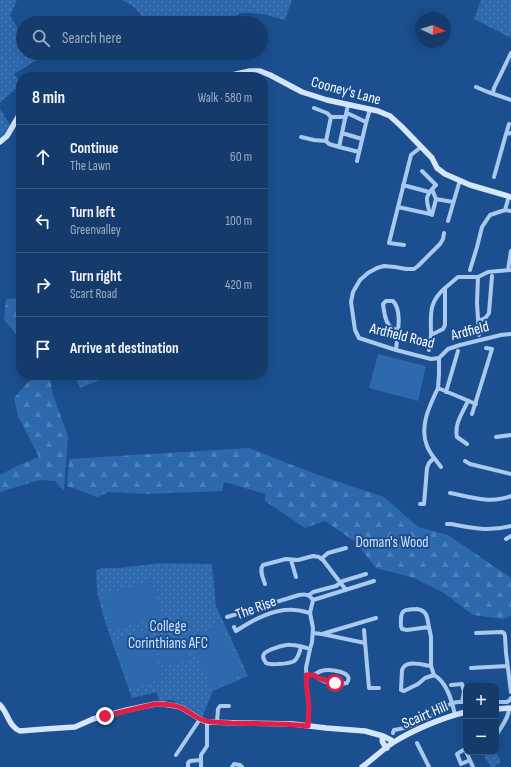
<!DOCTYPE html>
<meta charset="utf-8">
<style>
body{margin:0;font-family:"Sofia Sans Condensed",sans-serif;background:#1d4271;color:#f1f3f6}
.controls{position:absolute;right:12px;bottom:12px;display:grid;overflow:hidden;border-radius:8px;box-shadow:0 4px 16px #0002}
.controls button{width:36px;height:36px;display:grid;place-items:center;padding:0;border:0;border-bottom:1px solid #33557e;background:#143b6b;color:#f1f3f6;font:20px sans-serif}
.compass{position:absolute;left:415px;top:12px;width:36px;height:36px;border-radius:50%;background:#143b6b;box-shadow:0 4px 16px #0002;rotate:94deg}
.stop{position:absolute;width:12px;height:12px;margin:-9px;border:3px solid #e11d48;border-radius:50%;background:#fff}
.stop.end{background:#e11d48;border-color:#fff;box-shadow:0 1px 4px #0008}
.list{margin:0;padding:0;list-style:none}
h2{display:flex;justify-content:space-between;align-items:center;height:52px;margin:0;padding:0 16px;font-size:17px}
h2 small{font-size:13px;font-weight:400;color:#9dadc1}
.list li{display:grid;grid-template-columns:26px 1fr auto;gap:12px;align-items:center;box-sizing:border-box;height:64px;padding:0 16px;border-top:1px solid #33557e}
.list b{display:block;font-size:15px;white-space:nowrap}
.list p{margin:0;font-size:13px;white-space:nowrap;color:#9dadc1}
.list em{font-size:13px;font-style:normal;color:#9dadc1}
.icon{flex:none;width:22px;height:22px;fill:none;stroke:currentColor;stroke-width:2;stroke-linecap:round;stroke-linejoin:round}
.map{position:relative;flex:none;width:511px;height:767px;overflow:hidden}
.search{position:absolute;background:#143b6b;box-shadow:0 4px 16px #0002;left:16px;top:16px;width:252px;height:44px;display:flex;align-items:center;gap:10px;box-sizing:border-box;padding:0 14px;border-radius:22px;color:#9dadc1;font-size:15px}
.panel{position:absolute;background:#143b6b;box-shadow:0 4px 16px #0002;left:16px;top:72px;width:252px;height:308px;border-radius:16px}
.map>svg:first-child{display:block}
.grass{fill:url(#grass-dots)}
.forest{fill:url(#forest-firs)}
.pitch{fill:#2e69ad}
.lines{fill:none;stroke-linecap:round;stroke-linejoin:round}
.street{stroke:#a9c9ee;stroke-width:4}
.secondary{stroke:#d6e6fa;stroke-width:5.5}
.route{stroke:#e11d48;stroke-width:5}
.labels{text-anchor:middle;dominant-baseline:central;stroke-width:4;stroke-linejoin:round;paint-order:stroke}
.street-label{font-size:15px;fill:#fff;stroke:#1b4f8f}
.park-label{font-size:15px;fill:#cfe3fa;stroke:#1b4f8f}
</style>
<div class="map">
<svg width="511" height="767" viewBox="0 0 511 767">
<defs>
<pattern id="grass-dots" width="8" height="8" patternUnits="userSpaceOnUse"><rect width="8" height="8" fill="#2e69ad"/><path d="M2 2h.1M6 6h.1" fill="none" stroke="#4d80b9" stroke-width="1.8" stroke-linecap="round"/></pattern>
<pattern id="forest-firs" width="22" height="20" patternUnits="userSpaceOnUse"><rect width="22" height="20" fill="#2e69ad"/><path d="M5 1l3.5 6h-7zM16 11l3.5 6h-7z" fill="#4d80b9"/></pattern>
</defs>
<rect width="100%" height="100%" fill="#1b4f8f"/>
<path class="grass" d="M0 0H17L10 16 23 37V53H33L37 60 14 74 21 83V84L0 103Z
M122 0H292L285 20 262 14 249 13H240L227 23H151L144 18 134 7Z
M481 0H511V38L474 19Z
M0 109 10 125 2 138 0 140Z
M75 375H108L102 379 80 388Z
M159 563 212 564 216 606 248 676 213 691 202 718 172 700 159 701 157 692 132 698 104 619 97 591 96 571 101 568H119Z
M488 752H496L501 762 493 767H491L484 756 488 754Z"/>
<path class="forest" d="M21 298V347L16 334 4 320 6 299Z
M29 375H50L52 391 57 406 68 436 64 491 55 481 39 480 0 492V475L19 465 39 457 18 416 14 398 30 380Z
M249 448 318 475 384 497 418 527 448 535 511 578V616L503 619 473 615 444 593 414 578 376 568 354 541 325 521 305 528 265 501V494L224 482 222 491 146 494 109 492 97 497 67 486 69 459Z"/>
<path class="pitch" d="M378 354 426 366 418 401 369 388Z
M152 581 162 614 112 631 102 595Z
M220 625 244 674 212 689 189 639Z
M147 629 163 679 131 689 114 640Z
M184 639 191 658 163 667 157 649Z"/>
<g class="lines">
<path class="street" d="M476 87 488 92 511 100
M493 93 494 88 511 53
M314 108 327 113 331 117
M347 113 366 122
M342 133 348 105
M506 134 509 124
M301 137 314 140 326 141
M339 147 329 144 326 141 331 117H346
M359 152 339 147 342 133 362 139
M357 161 366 123 370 109
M494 177 506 134 511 133
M403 185 429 192
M432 189 436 199 453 202
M398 207 430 214C426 199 424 197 436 185L422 171
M505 210 509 196
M432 215 436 199
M448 221 460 180
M404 245 389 243 411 155 421 147
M470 270 477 247 482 227 490 215 505 210 511 211
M508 270 511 251
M478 277 477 303 479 335
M478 320C484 320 486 318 489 313L492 276
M431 335C431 314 428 303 445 288
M396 350C397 336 403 311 393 301H386L383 304C384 311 385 324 392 328 394 329 396 330 398 330
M429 350 431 335 443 329 445 325V288L458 277H478L488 272 511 270
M439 358 431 359 396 350 359 338 355 330 351 302 353 292 360 280 368 273 377 268 384 266 395 267 406 269H414L418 266 440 244 443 239 444 233
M439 358 448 349 460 345 501 335 511 334
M439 358V374L438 388 476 404
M438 388C430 405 419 426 427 446 430 454 436 460 441 467
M446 392 458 351
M472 414 492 349 486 348
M496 437 511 435
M467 444 457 437C454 424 463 412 468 401
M465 461 470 464 511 474
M450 493C470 497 491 504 511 496
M420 504H424L427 468 429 463 434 458
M447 524H451C473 528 488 532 511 526
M506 539 511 536
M321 559 328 553 346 548
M291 560 296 577
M265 584C263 578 259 570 263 565L286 559 298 560 313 556 319 557 323 560 346 590
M309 595 313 592 336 586 343 581 366 574
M313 600 374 581
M417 609C428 611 427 618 429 627L407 630 402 629C400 626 401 623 401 619 401 608 408 610 417 609Z
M227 617 299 595C305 594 309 594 313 600L310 613 313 628 312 642 310 649 306 668 307 690 309 706 308 726
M234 627 236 631C253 620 274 608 295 610 300 610 305 612 310 613
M429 627 431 637V666L434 675C447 682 452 701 455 715
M364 630 369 688H379
M313 633 322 634 365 643
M476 633 502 632 504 633 505 636 506 653 511 692
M322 634 376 618
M301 647C297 663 294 663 278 664 274 664 270 665 266 663 264 660 262 657 264 654 266 650 286 644 291 645 297 645 304 647 310 649
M431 666C422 665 406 659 402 670L401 690 404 691 418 684 425 678 434 675
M471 668 507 666
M306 675C309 675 311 675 313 675 316 674 318 672 321 671 329 669 355 671 347 683 337 685 321 683 314 675
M451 685 462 684 464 692 462 702
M496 702H507L510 700 511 698
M217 722 218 709 220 706H229
M393 733 394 730C406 729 425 720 435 714 438 713 440 711 443 709 449 703 457 701 466 702
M496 736C501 727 509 718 509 708
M417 743 429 767
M465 749 457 754 461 764 470 760
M466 749H465L473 767
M176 755 200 719
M188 767V763L190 761 201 760
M201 767V755L207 746V722
M232 767 234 764 240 765 242 767"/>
<path class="secondary" d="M223 77 250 71H260L270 75 302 92 327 100 378 111 390 116 401 126 432 158 437 168 445 174 470 185 511 197
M0 142 7 136 21 112
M0 705C8 713 9 727 20 731L45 729 75 727 93 719 127 710 155 704H163L176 706 182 708 200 719 207 722 241 723 293 724 326 728 365 731 383 736 391 740 393 742
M496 709 511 708
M383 736C381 741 383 744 387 748
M362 767C373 759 383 749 394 742 413 730 444 717 466 712"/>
</g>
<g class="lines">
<path class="route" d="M105 716 155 704C164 704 174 704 182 708 190 712 197 719 206 721 214 723 223 722 231 723 257 724 282 723 308 726L309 706 307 690 306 675H314L318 678 335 683"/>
</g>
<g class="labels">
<g class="street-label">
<text transform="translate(346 91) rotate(15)">Cooney's Lane</text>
<text transform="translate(470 331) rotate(-15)">Ardfield</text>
<text transform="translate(402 336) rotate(14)">Ardfield Road</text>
<text transform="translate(256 608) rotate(-20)">The Rise</text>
<text transform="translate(425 715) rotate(-23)">Scairt Hill</text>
</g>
<g class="park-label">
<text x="392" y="542">Doman's Wood</text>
<text x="168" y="626">College<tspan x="168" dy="17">Corinthians AFC</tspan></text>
</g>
</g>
</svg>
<div class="controls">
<button>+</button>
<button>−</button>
</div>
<svg class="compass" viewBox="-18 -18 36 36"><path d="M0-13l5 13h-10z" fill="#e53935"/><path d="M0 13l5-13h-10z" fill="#9dadc1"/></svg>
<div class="stop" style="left:335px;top:683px"></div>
<div class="stop end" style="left:105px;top:716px"></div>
<div class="search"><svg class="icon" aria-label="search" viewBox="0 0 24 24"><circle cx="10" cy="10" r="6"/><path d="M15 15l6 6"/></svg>Search here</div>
<section class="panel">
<h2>8 min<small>Walk · 580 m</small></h2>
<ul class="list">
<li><svg class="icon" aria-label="ahead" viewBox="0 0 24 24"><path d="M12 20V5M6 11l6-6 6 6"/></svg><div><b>Continue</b><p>The Lawn</p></div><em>60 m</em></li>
<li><svg class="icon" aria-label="left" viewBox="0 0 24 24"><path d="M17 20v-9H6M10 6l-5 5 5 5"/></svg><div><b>Turn left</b><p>Greenvalley</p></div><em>100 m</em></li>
<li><svg class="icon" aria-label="right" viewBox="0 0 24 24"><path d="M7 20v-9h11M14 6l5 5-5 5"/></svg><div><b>Turn right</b><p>Scart Road</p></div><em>420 m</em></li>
<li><svg class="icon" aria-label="arrive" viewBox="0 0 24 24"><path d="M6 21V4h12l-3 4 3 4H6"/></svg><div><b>Arrive at destination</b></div></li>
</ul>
</section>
</div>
